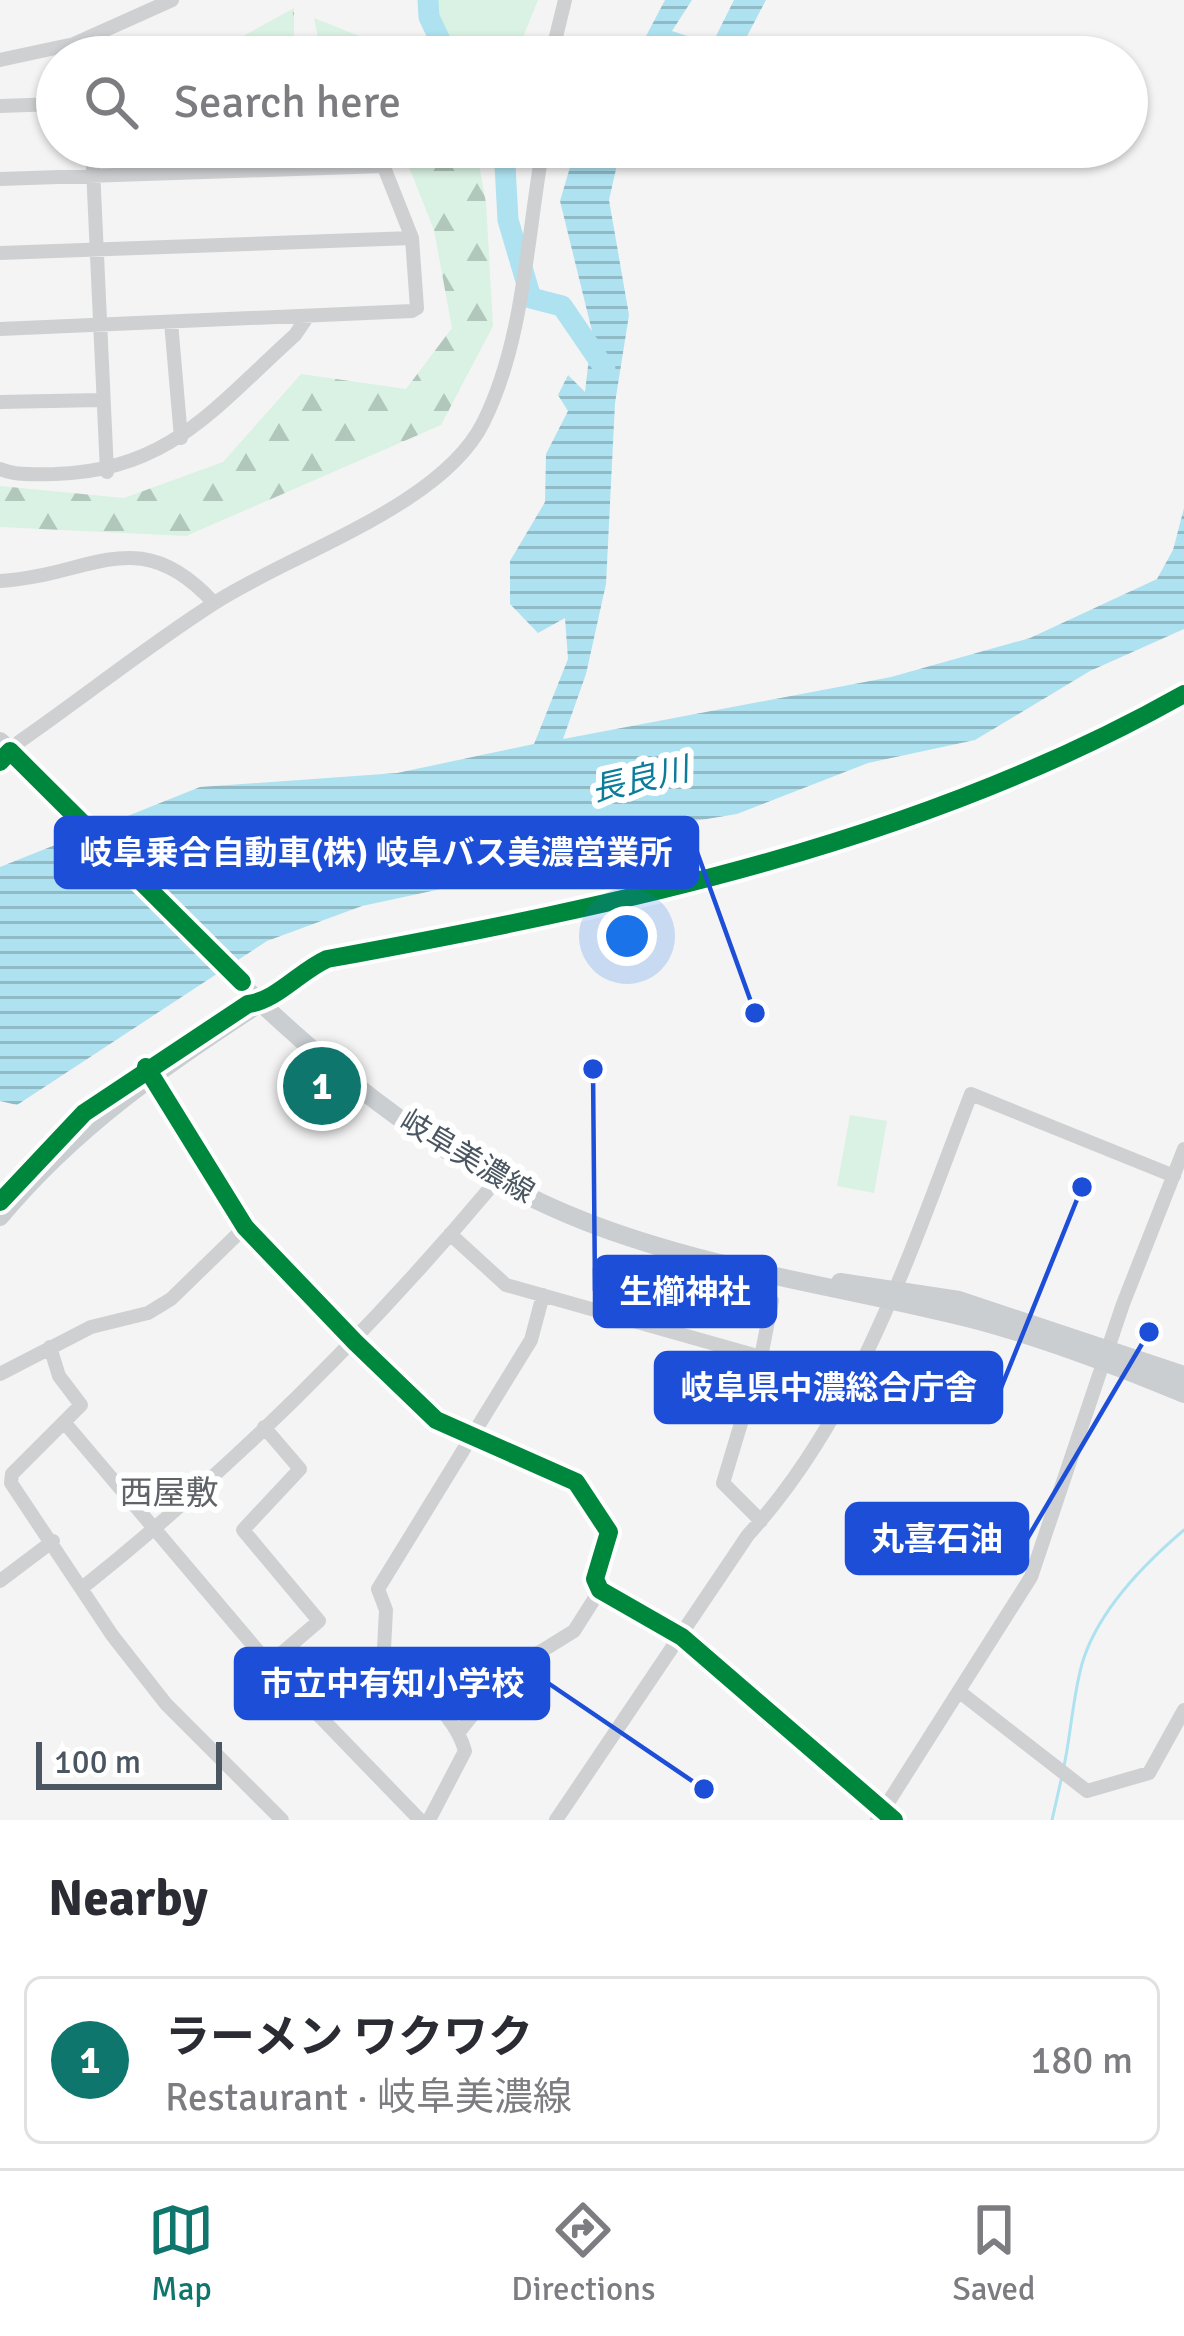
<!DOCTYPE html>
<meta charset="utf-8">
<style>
body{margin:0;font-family:Signika,"Noto Sans JP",sans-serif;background:#f2f2f3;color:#2b2b33}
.scale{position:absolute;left:36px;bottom:30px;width:186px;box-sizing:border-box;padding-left:12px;border:6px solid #4a5661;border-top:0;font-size:33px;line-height:42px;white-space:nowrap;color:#4a5661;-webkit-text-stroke:9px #fff;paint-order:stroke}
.you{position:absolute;left:627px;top:936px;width:42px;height:42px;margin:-30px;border:9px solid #fff;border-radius:50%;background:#1a73e8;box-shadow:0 0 0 18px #1a73e833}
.badge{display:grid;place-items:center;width:78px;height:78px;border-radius:50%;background:#0f766e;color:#fff;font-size:39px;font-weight:700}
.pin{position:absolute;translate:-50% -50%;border:6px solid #fff;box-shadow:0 3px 12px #0006}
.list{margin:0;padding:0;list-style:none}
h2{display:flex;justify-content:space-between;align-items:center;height:156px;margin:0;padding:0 48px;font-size:51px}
h2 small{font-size:39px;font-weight:400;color:#7c7c81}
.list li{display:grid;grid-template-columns:78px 1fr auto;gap:36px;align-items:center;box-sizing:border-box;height:168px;margin:0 24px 24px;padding:0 24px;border:3px solid #e1e1e2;border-radius:18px}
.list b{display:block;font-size:45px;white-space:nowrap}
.list p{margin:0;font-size:39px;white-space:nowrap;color:#7c7c81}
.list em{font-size:39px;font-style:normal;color:#7c7c81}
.icon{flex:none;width:66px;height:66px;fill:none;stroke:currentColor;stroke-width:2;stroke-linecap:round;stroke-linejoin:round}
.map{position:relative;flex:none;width:1184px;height:1820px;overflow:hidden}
.search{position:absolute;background:#fff;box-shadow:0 3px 9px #0004;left:36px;right:36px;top:36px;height:132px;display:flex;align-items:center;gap:30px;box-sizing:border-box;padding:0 42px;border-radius:66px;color:#7c7c81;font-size:45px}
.sheet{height:348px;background:#fff}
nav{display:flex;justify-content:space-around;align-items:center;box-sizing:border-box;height:168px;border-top:3px solid #e1e1e2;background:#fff;font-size:33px;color:#7c7c81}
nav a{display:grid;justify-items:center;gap:6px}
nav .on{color:#0f766e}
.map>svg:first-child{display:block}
.grass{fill:#d9f2e3}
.forest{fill:url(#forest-firs)}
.park{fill:url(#park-tufts)}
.water{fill:url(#water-rules)}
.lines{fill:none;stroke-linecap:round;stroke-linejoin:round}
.stream{stroke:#aee2f0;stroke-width:3}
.river{stroke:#aee2f0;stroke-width:21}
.minor{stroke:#ced0d2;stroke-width:14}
.major{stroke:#caced1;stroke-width:18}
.cycleway-casing{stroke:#fff;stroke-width:26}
.cycleway{stroke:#00873e;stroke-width:18}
.labels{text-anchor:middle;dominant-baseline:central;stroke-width:12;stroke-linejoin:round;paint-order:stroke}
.street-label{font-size:30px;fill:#4a5661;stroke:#fff}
.water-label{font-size:33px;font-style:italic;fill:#0c7c9b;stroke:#fff}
.neighbourhood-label{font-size:33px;fill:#5f6368;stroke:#fff}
.leader{fill:none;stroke:#1d4ed8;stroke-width:4.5}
.callout-dot{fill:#1d4ed8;stroke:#fff;stroke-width:4.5}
.callout{fill:#1d4ed8;stroke:#1d4ed8;stroke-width:4.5}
.callout-label{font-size:33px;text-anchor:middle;font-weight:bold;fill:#fff}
</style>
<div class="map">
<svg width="1184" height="1820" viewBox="0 0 1184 1820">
<defs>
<pattern id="forest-firs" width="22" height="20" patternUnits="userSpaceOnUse" patternTransform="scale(3)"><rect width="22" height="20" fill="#d9f2e3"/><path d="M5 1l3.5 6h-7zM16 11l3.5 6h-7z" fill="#b2c7bb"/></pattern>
<pattern id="park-tufts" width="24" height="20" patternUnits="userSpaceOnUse" patternTransform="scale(3)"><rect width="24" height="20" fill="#d9f2e3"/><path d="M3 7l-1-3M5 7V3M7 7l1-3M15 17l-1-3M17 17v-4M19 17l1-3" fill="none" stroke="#b2c7bb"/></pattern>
<pattern id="water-rules" width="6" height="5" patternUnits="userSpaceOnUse" patternTransform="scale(3)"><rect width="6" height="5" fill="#aee2f0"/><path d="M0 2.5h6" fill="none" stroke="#90bac6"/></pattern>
</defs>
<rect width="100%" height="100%" fill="#f4f4f4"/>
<path class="grass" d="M433 0H538L515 57H464L436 20Z
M850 1115 887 1121 874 1193 837 1186Z"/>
<path class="forest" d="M314 18 412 57H322Z
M401 147H476L486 203 493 326 441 425 186 536 0 527V486L124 498 223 462 301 374 406 389 452 328 434 230Z"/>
<path class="park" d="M294 8V57H205Z"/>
<path class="water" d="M665 0H692L672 31 712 44 734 0H766L736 57H635Z
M576 147H621L609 200 629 315 615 403 606 584 586 674 563 739 891 677 1030 638 1157 579 1173 550 1184 508V629L1090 671 975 740 868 763 737 814 628 832 506 875 362 906 267 941 17 1105 0 1101V867L200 787 397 773 534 744 568 659 565 618 538 633 510 604V561L545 502 546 454 568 411 558 395 568 375 585 392 592 331 560 201Z"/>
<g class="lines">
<path class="stream" d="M1064 1766C1071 1733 1073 1696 1082 1664 1097 1612 1144 1564 1184 1530
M1052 1820 1062 1776"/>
<path class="river" d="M428 0 429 17 448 57
M504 147 508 220 531 298 562 306 605 369"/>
<path class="minor" d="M551 57 565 0
M0 60 74 44 172 0
M0 106 57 104
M92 147 107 472
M0 179 383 166
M0 253 412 238
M171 322 181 438
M0 329 412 311 417 308 412 238 376 147
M0 402 101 400
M0 469C16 476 37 474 55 474 169 471 215 407 295 335L308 316
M0 581C91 576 138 520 214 603
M0 762 19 742C84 697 146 647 213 604 289 554 441 507 483 423 524 342 527 236 543 147
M262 1002 302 970 327 959C621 905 920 843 1184 694
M146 1067 245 1227 355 1342 436 1420 576 1482 609 1532 595 1579 600 1590 682 1637 894 1820
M450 1234 506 1285 761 1357
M50 1347 59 1376 81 1405 12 1474 11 1483 112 1635 166 1704 282 1820
M0 1374 91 1327 148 1313 171 1299 245 1227
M64 1422 269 1664 420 1820
M264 1427 300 1469 243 1530 319 1621 269 1664
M761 1521 723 1483 761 1357 772 1301
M0 1581 53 1541
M82 1588C234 1467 371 1330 496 1181
M961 1693 1087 1791 1149 1773 1184 1710
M459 1732 506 1673 574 1631 600 1590
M429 1820 465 1751C452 1704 406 1688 384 1649L386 1610 378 1589 531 1340 543 1295
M556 1820 748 1535C859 1414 913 1244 971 1094L1174 1176
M877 1820 1031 1577 1123 1304 1184 1149"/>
<path class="major" d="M0 741C179 915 346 1128 584 1221 711 1271 847 1287 979 1321 1049 1340 1117 1366 1184 1394
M0 1217C75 1127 165 1065 262 1002
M840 1282 959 1300 1184 1375"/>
<g class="cycleway-casing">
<path id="cycleway" d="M0 762 10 751 242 982
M146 1067 245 1227 355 1342 436 1420 576 1482 609 1532 595 1579 600 1590 682 1637 894 1820
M0 1202 84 1113 248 1004C276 1001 300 971 327 959 621 905 920 843 1184 694"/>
</g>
<use href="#cycleway" class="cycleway"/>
</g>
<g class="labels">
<g class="street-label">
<text transform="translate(467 1157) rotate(31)">岐阜美濃線</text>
</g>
<g class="water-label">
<text transform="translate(640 780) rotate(-13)">長良川</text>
</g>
<g class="neighbourhood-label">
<text x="169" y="1493">西屋敷</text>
</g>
</g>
<path class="leader" d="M755 1013L697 852M593 1069L595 1291M1082 1187L1001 1388M1149 1332L1027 1539M704 1789L548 1683"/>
<g class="callout-dot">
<circle cx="755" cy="1013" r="12"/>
<circle cx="593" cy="1069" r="12"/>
<circle cx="1082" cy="1187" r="12"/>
<circle cx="1149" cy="1332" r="12"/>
<circle cx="704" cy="1789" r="12"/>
</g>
<g class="callout">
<rect x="56" y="818" width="641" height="69" rx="12"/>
<rect x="595" y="1257" width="180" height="69" rx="12"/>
<rect x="656" y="1353" width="345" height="69" rx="12"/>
<rect x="847" y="1504" width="180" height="69" rx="12"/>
<rect x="236" y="1649" width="312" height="69" rx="12"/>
</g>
<g class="callout-label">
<text x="376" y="864">岐阜乗合自動車(株) 岐阜バス美濃営業所</text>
<text x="685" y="1303">生櫛神社</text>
<text x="829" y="1399">岐阜県中濃総合庁舎</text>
<text x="937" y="1550">丸喜石油</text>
<text x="392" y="1695">市立中有知小学校</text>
</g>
</svg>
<div class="scale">100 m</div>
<div class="you"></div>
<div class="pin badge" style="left:322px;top:1086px">1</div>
<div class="search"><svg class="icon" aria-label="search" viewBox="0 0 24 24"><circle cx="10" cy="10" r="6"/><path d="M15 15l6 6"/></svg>Search here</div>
</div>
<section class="sheet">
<h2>Nearby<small></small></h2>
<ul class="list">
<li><span class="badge">1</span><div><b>ラーメン ワクワク</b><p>Restaurant · 岐阜美濃線</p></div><em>180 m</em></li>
</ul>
</section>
<nav>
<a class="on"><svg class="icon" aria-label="map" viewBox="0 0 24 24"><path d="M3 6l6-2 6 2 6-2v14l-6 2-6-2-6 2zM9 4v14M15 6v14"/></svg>Map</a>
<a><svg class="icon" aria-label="directions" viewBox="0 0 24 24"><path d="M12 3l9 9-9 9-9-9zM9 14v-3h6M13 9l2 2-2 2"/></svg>Directions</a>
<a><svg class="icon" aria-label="saved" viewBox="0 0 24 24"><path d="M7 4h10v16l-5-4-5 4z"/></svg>Saved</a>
</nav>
